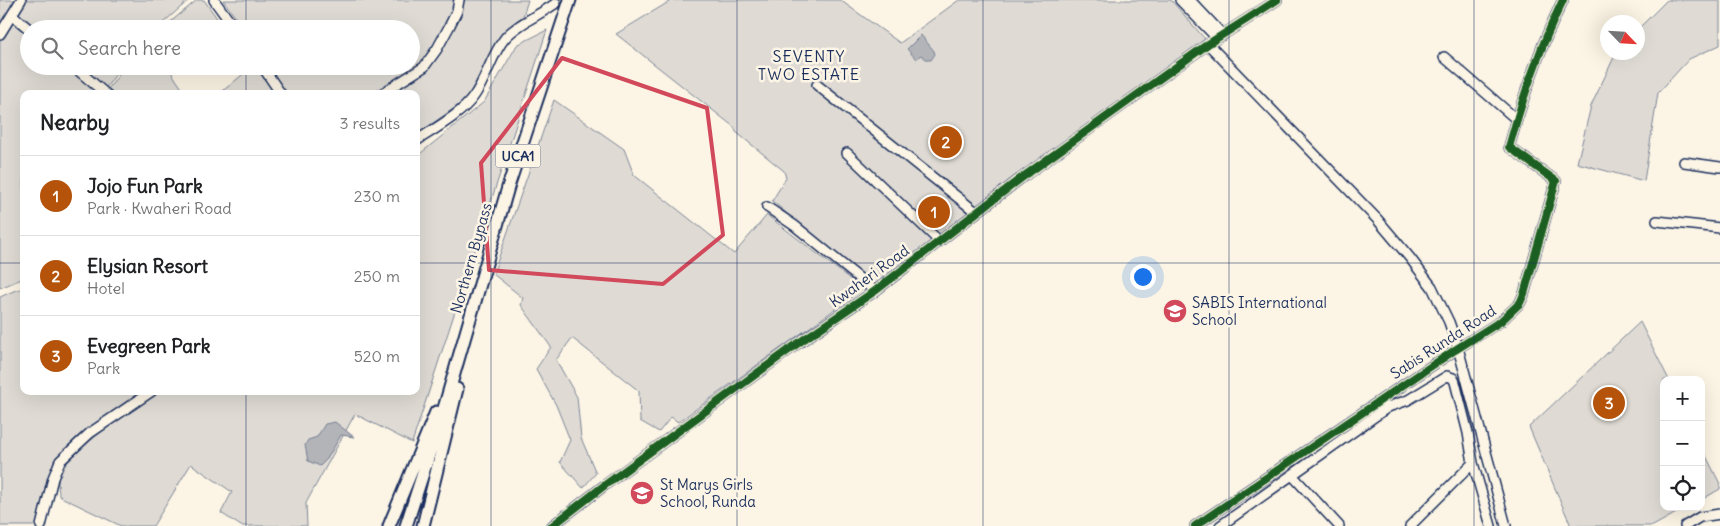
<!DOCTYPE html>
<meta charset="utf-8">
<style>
body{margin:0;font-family:Delius,sans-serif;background:#f6f6f6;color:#202124}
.controls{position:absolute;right:15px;bottom:15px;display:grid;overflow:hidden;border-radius:10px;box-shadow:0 5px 20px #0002}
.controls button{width:45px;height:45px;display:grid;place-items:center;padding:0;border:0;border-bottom:1px solid #e0e0e0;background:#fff;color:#202124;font:25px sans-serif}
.compass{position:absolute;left:1600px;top:15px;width:45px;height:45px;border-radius:50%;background:#fff;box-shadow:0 5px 20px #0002;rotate:115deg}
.you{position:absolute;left:1142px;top:276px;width:18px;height:18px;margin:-12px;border:4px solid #fff;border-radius:50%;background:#1a73e8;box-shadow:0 0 0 8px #1a73e833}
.badge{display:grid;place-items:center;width:32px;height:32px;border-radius:50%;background:#b45309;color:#fff;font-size:16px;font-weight:700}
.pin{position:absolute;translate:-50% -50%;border:2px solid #fff;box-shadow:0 1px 5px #0006}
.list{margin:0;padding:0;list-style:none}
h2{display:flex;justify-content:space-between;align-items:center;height:65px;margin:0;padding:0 20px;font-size:21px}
h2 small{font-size:16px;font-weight:400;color:#757577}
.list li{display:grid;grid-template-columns:32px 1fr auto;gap:15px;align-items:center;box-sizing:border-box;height:80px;padding:0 20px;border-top:1px solid #e0e0e0}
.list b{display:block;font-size:19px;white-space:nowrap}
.list p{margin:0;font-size:16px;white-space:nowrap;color:#757577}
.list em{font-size:16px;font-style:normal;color:#757577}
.icon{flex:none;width:28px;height:28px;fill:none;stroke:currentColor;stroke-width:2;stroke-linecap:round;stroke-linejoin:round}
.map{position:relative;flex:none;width:1720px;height:526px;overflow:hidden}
.search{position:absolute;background:#fff;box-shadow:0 5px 20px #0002;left:20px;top:20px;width:400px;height:55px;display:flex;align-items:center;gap:12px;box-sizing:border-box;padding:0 18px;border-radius:28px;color:#757577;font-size:19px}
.panel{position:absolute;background:#fff;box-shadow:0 5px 20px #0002;left:20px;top:90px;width:400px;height:305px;border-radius:10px}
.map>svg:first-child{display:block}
.green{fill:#dfdbd4;stroke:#7d8599}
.water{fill:#b2b4b8;stroke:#767f94}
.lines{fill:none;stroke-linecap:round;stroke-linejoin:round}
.minor-casing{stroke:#1b2f5e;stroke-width:12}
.major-casing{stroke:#1b2f5e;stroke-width:15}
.minor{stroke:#fcf5e5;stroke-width:9}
.major{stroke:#fcf5e5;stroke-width:11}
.cycleway-casing{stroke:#fcf5e5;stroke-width:11}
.cycleway{stroke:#1b5e20;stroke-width:8}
.marked{fill:none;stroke:#d1495b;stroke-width:4;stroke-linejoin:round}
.grid{fill:none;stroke:#1b2f5e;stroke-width:1;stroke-opacity:0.55}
.labels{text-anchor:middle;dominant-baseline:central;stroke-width:5;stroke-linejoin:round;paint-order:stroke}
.shield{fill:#fcf5e5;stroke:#5e6a86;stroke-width:1}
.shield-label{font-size:14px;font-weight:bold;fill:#1b2f5e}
.street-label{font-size:15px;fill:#1b2f5e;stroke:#fcf5e5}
.poi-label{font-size:15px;fill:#1b2f5e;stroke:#fcf5e5;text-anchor:start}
.neighbourhood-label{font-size:16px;letter-spacing:1px;fill:#1b2f5e;stroke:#fcf5e5}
</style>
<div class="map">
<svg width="1720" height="526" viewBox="0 0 1720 526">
<rect width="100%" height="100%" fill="#fcf5e5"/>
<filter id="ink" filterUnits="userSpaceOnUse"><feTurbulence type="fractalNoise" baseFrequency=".02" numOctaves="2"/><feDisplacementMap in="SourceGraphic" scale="10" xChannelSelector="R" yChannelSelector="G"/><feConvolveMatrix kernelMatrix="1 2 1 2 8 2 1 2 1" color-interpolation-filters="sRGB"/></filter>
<g filter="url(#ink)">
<path class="green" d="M0 0H189L156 29H29V66H122L105 89 110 94H24V278L0 288Z
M197 0H204L219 21 209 29H162Z
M223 0H528L523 16 470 97 416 135V94H219L253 66H411V29H244Z
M672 0H840L900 43 959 0H1171L1205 39 876 287 772 201 786 178 784 171 736 132 734 127 616 34Z
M1667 0H1720V45L1689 59 1658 93 1644 181 1577 163 1591 106 1616 53 1638 52V29Z
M547 30 412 443 355 414 306 503 307 526H241L221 513 232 492 191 464 153 526H121L59 496C59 490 57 482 59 477 64 453 139 405 161 391H416V157L484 102 517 45Z
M126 66H167L181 87 176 94H113L108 89Z
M554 100 624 149 634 175 734 254 767 215 863 289 678 422 671 417 659 432 640 421 639 391 572 338 556 360 577 397 581 438 596 473 583 488 560 462 570 440 556 405 536 369 551 347 521 305 523 298 493 274Z
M24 288V391H141L77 437 54 460 36 526H0V297L16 290Z
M1640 322 1669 380H1664V507H1687L1653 526H1571L1529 427Z
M1701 446 1720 484V489L1701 500Z"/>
<path class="water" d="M921 35 934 51 935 54 931 60H927L921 55 916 59 907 49Z
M335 422 354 437 341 435 327 459 320 466 308 461 305 445 308 440 317 437 325 424Z"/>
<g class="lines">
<g class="minor-casing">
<path id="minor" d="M214 0 235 29
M1180 0 1217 38
M1190 0 1223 35
M12 15 29 29
M0 34 21 0
M1208 44 1377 219 1410 258 1432 287 1449 322 1458 348 1506 526
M1444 57 1516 119
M73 66 106 94
M262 66 281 94
M817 85 976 212
M381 94 424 67 437 49 449 27 457 11 459 0
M416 141C434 129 462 114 474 96 487 78 491 55 505 38 518 23 540 15 556 3
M847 153 939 241
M1684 162 1720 167
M767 207 795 226 875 291
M1657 221 1720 228
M1292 475 1339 526
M41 526 53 478 60 461 90 433 152 391
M552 526 605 485 797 344 875 291 1020 179 1208 44 1277 0
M1195 526 1455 350 1501 321 1520 303 1524 294 1556 181 1509 147C1523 96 1540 47 1563 0
M1220 526 1388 407 1408 400 1447 376 1453 378 1455 382 1468 433 1473 463 1491 526
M1410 526 1473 463
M1685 526 1700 517 1720 514"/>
</g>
<g class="major-casing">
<path id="major" d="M389 526 436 412
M406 526 445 405 509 184 570 0
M423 526 457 389"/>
</g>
<use href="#minor" class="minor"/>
<use href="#major" class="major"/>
<g class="cycleway-casing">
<path id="cycleway" d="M552 526 605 485 797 344 875 291 1020 179 1208 44 1277 0
M1195 526 1455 350 1501 321 1520 303 1524 294 1556 181 1509 147C1523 96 1540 47 1563 0"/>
</g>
<use href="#cycleway" class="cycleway"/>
</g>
</g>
<path class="marked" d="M562 58 707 108 723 235 663 284 489 270 481 163Z"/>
<path class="grid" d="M246 0V29M491 0V526M737 0V526M983 0V526M1229 0V526M1474 0V526M246 66V94M0 263H24M416 263H1720M246 391V526"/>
<defs>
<g id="school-disc" transform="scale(1.25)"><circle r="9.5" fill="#d1495b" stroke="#fcf5e5"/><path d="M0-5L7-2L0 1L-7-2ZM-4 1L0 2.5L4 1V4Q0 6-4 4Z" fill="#fff"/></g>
</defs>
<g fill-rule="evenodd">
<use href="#school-disc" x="1175" y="311"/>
<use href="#school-disc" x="642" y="493"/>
</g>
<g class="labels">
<rect class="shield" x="495.5" y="144.5" width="45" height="23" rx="4"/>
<g class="shield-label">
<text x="518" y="156">UCA1</text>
</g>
<g class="street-label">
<text transform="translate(471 258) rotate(-74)">Northern Bypass</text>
<text transform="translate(869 276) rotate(-36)">Kwaheri Road</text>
<text transform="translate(1443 342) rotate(-33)">Sabis Runda Road</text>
</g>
<g class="poi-label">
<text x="1192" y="302">SABIS International<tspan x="1192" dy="17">School</tspan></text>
<text x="660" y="484">St Marys Girls<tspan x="660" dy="17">School, Runda</tspan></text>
</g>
<g class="neighbourhood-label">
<text x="809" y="56">SEVENTY<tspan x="809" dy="18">TWO ESTATE</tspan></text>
</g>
</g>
</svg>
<div class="controls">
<button>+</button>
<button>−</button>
<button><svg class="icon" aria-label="locate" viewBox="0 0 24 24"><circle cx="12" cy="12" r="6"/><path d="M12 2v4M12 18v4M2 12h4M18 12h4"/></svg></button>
</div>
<svg class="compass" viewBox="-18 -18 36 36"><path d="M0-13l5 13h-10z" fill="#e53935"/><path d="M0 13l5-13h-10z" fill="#757577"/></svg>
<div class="you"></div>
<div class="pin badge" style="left:934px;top:212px">1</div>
<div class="pin badge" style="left:946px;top:142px">2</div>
<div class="pin badge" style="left:1609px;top:403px">3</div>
<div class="search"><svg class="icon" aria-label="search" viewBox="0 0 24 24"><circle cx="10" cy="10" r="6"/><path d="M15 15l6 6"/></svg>Search here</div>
<section class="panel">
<h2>Nearby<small>3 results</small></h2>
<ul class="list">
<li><span class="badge">1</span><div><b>Jojo Fun Park</b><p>Park · Kwaheri Road</p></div><em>230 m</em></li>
<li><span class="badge">2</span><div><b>Elysian Resort</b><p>Hotel</p></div><em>250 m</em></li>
<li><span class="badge">3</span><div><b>Evegreen Park</b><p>Park</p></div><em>520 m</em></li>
</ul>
</section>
</div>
